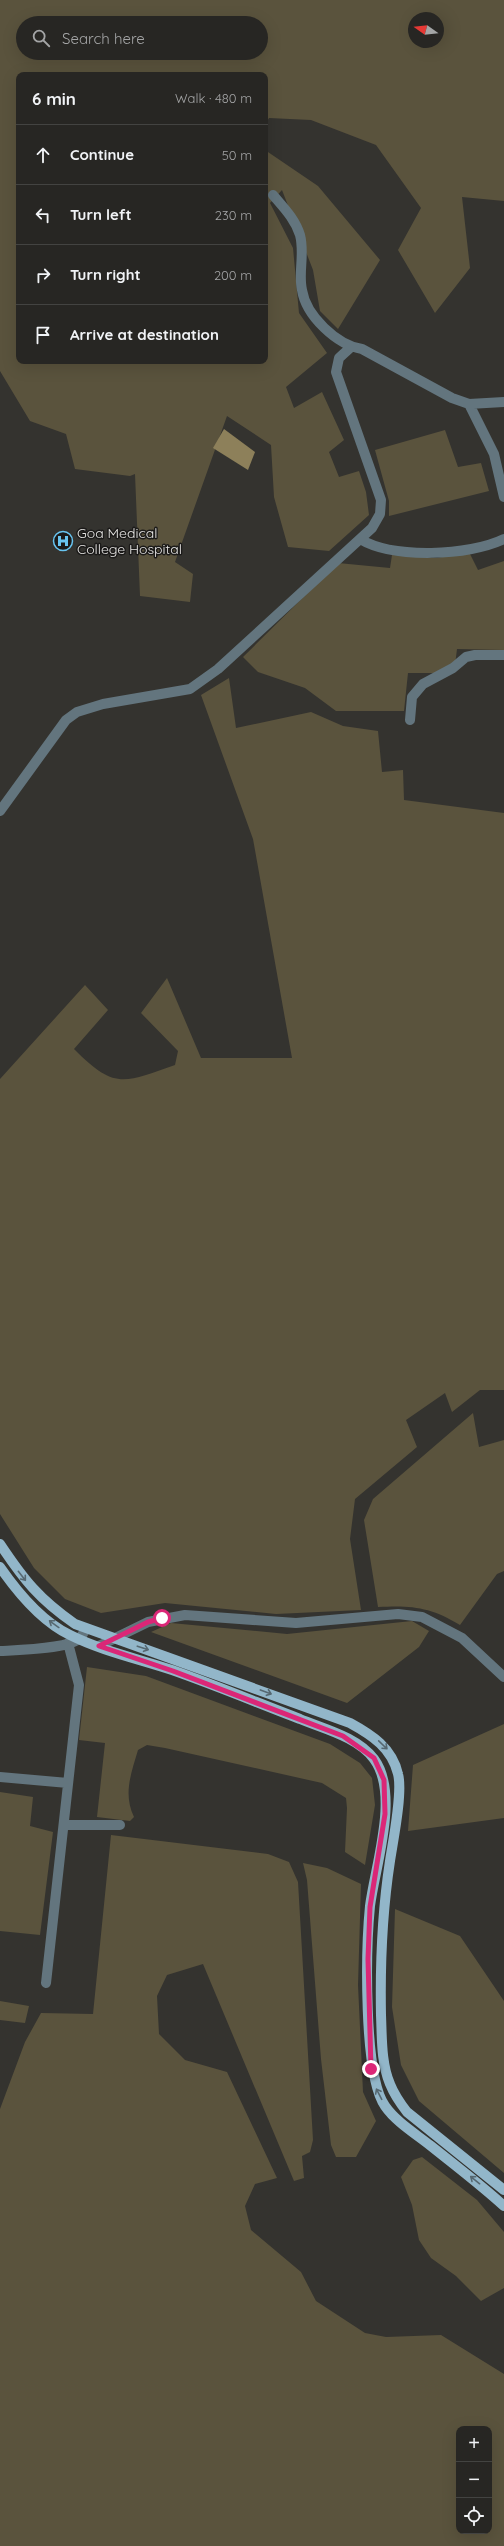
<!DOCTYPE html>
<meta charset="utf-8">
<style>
body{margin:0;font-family:Quicksand,sans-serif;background:#333230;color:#f1f3f6}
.controls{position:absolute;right:12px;bottom:12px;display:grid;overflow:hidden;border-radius:8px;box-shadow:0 4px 16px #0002}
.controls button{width:36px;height:36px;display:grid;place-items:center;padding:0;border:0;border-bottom:1px solid #434341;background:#272623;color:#f1f3f6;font:20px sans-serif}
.compass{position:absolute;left:408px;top:12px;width:36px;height:36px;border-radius:50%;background:#272623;box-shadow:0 4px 16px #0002;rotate:285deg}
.stop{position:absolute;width:12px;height:12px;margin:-9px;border:3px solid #db2777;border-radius:50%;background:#fff}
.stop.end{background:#db2777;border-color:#fff;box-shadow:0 1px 4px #0008}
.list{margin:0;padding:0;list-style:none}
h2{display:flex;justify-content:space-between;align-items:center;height:52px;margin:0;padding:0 16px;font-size:17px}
h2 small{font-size:13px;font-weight:400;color:#a4a5a6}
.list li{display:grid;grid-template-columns:26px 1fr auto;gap:12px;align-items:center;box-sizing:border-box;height:60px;padding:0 16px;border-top:1px solid #434341}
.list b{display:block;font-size:15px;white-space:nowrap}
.list em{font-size:13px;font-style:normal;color:#a4a5a6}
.icon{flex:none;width:22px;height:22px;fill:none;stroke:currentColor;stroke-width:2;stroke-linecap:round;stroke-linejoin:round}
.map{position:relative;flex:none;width:504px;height:2546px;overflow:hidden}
.search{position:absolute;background:#272623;box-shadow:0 4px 16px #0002;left:16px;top:16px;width:252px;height:44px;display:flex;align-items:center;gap:10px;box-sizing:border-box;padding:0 14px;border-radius:22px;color:#a4a5a6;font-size:15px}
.panel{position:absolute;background:#272623;box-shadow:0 4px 16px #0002;left:16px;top:72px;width:252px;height:292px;border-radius:8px}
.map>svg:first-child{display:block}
.green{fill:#5a533d;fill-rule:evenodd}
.water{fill:#8d805a}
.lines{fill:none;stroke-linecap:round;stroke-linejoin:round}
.minor{stroke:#63757e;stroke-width:10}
.major{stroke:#92b6c9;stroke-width:10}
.oneway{stroke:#566871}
.route{stroke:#db2777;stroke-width:5}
.labels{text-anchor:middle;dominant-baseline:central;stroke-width:3;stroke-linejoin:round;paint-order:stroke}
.poi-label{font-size:14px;fill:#e7e6e4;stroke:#1b1a19;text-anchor:start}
</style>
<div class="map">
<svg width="504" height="2546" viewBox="0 0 504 2546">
<rect width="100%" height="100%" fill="#34332f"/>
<path class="green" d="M0 0H504V201L462 197 470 268 435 313 398 250 421 208 376 145 311 120 269 118 265 125V75H19V361H265V150L318 186 380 260 338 329 320 311 313 270 282 190 270 203 293 248 299 313 327 353 286 387 294 408 322 392 344 440 329 452 339 477 359 471 366 492 369 515 329 551 288 547 274 497 271 445 227 416 175 562 193 574 190 602 140 596 135 474 130 476 75 469 66 434 30 421 0 371ZM414 18H438V42H414ZM23 23H261V53H23Z
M445 430 458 467 481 463 489 491 389 516V501L375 450Z
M469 552 478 570 504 561V650L457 649 454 673H408L404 711H336L305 688 258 672 243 657 338 563 390 568 392 555 437 558Z
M229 678 236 728 311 712 343 726 378 731 382 772 403 770 404 800 504 813V1390H480L452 1412 445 1393 406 1420 417 1447 355 1499 350 1539 361 1610 276 1614 165 1603 101 1613 65 1599 34 1568 0 1514V1079L85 985 108 1010 74 1049C115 1090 123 1083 175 1065L178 1051 141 1013 167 978 201 1058H292L253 839 201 695Z
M473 1413 479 1447 504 1440V1571L497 1574 460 1625C431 1607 411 1605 378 1607L364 1520 373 1499Z
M412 1621 429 1631 419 1647 347 1703 151 1632 171 1623 287 1634Z
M87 1667 146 1676 330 1744 360 1763 372 1778 375 1805 365 1865 345 1852 347 1808 346 1798 322 1783 165 1748 147 1745 138 1750C131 1774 123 1794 134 1817L130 1821 97 1817 105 1743 79 1740Z
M504 1724V1818L408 1831 413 1765Z
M0 1792 33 1797 30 1826 53 1832 40 1935 0 1931Z
M111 1835 268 1854 289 1862 298 1882 313 2140 310 2152 302 2156 304 2178 294 2181 203 1964 167 1975 157 1996 159 2034 185 2060 227 2072 277 2178 255 2184 245 2206 251 2230 301 2272 316 2301 365 2333 386 2337 441 2335 504 2374V2546H0V2109L25 2042 41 2013 93 2014ZM459 2429H489V2531H459Z
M303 1863 327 1868 361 1884 358 1985 363 2092 376 2121 356 2157H336L331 2145 321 2059 307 1880Z
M395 1909 460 1936 504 2001V2173L419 2101 401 2065 392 2007Z
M0 2001 29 2006 25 2023 0 2020Z
M422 2157 477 2200 504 2232V2288L481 2301 456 2276 431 2258 419 2240 412 2205 401 2177 413 2160Z"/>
<path class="water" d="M224 429 255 452 248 470 213 448Z"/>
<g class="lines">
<path class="minor" d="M273 195C284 208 295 219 300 235 305 254 298 273 302 290 306 316 337 345 362 349L452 398 469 404 504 402
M469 404 494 454 504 497
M360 539C393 559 469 556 504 539
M410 720 412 697 423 684 453 668 466 657 475 655H504
M0 811 66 720 77 712 103 704 190 689 218 669 372 528 380 514 381 500 336 372 339 358 351 347
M99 1646 148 1622 185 1615 296 1623 398 1614 422 1617 462 1638 504 1677
M0 1651C18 1650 66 1649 79 1639 82 1636 84 1632 86 1629
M0 1777 68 1783
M64 1825H120
M46 1983 79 1685 68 1643"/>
<path class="major" d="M0 1544C24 1580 39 1599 75 1624L350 1723C372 1735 392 1748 398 1774 403 1792 393 1841 390 1861 382 1913 380 1963 381 2015 382 2037 381 2063 390 2084 394 2094 400 2103 407 2112L504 2190
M0 1567C18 1593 41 1621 70 1635 102 1651 139 1659 172 1670 215 1685 258 1703 300 1719 324 1729 358 1737 374 1759 400 1794 375 1866 370 1906 366 1947 363 2075 385 2106 396 2122 416 2134 431 2146 456 2166 481 2185 504 2206"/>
</g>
<defs><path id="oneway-shaft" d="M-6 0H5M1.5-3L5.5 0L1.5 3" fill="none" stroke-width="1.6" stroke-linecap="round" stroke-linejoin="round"/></defs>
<g class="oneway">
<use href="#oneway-shaft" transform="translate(22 1576) rotate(52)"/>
<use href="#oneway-shaft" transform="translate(54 1624) rotate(-144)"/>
<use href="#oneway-shaft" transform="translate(143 1648) rotate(18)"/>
<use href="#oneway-shaft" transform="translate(266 1692) rotate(20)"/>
<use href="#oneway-shaft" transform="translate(383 1745) rotate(44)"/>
<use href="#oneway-shaft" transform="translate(379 2094) rotate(-117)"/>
<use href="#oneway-shaft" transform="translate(475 2180) rotate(-141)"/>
</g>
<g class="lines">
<path class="route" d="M162 1618 148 1622 99 1646 173 1671 343 1736 374 1758 384 1780 385 1814 370 1907 368 1959 371 2069"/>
</g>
<defs>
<g id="hospital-ring" transform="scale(1)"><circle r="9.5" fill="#1b1a19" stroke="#68c4f0" stroke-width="1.5"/><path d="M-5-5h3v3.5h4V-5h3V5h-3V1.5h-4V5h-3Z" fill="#68c4f0"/></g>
</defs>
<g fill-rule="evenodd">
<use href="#hospital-ring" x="63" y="541"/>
</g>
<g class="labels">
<g class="poi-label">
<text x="77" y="533">Goa Medical<tspan x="77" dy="16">College Hospital</tspan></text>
</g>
</g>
</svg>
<div class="controls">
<button>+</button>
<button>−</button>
<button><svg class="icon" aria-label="locate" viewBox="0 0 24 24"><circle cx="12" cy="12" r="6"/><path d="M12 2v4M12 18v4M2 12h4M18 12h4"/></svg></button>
</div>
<svg class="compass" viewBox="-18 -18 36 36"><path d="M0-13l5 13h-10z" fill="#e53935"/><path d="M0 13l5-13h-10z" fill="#a4a5a6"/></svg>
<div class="stop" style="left:162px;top:1618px"></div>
<div class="stop end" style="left:371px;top:2069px"></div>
<div class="search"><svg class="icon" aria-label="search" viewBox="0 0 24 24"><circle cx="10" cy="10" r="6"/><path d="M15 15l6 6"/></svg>Search here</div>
<section class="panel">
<h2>6 min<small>Walk · 480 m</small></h2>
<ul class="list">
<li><svg class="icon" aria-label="ahead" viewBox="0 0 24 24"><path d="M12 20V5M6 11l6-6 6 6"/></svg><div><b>Continue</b></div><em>50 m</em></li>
<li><svg class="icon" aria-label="left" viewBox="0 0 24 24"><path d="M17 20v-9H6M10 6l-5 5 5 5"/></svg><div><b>Turn left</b></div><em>230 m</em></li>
<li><svg class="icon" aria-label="right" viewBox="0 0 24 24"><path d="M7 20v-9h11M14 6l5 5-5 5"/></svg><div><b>Turn right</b></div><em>200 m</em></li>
<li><svg class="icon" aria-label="arrive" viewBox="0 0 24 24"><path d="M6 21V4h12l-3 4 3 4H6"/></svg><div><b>Arrive at destination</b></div></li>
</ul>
</section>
</div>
